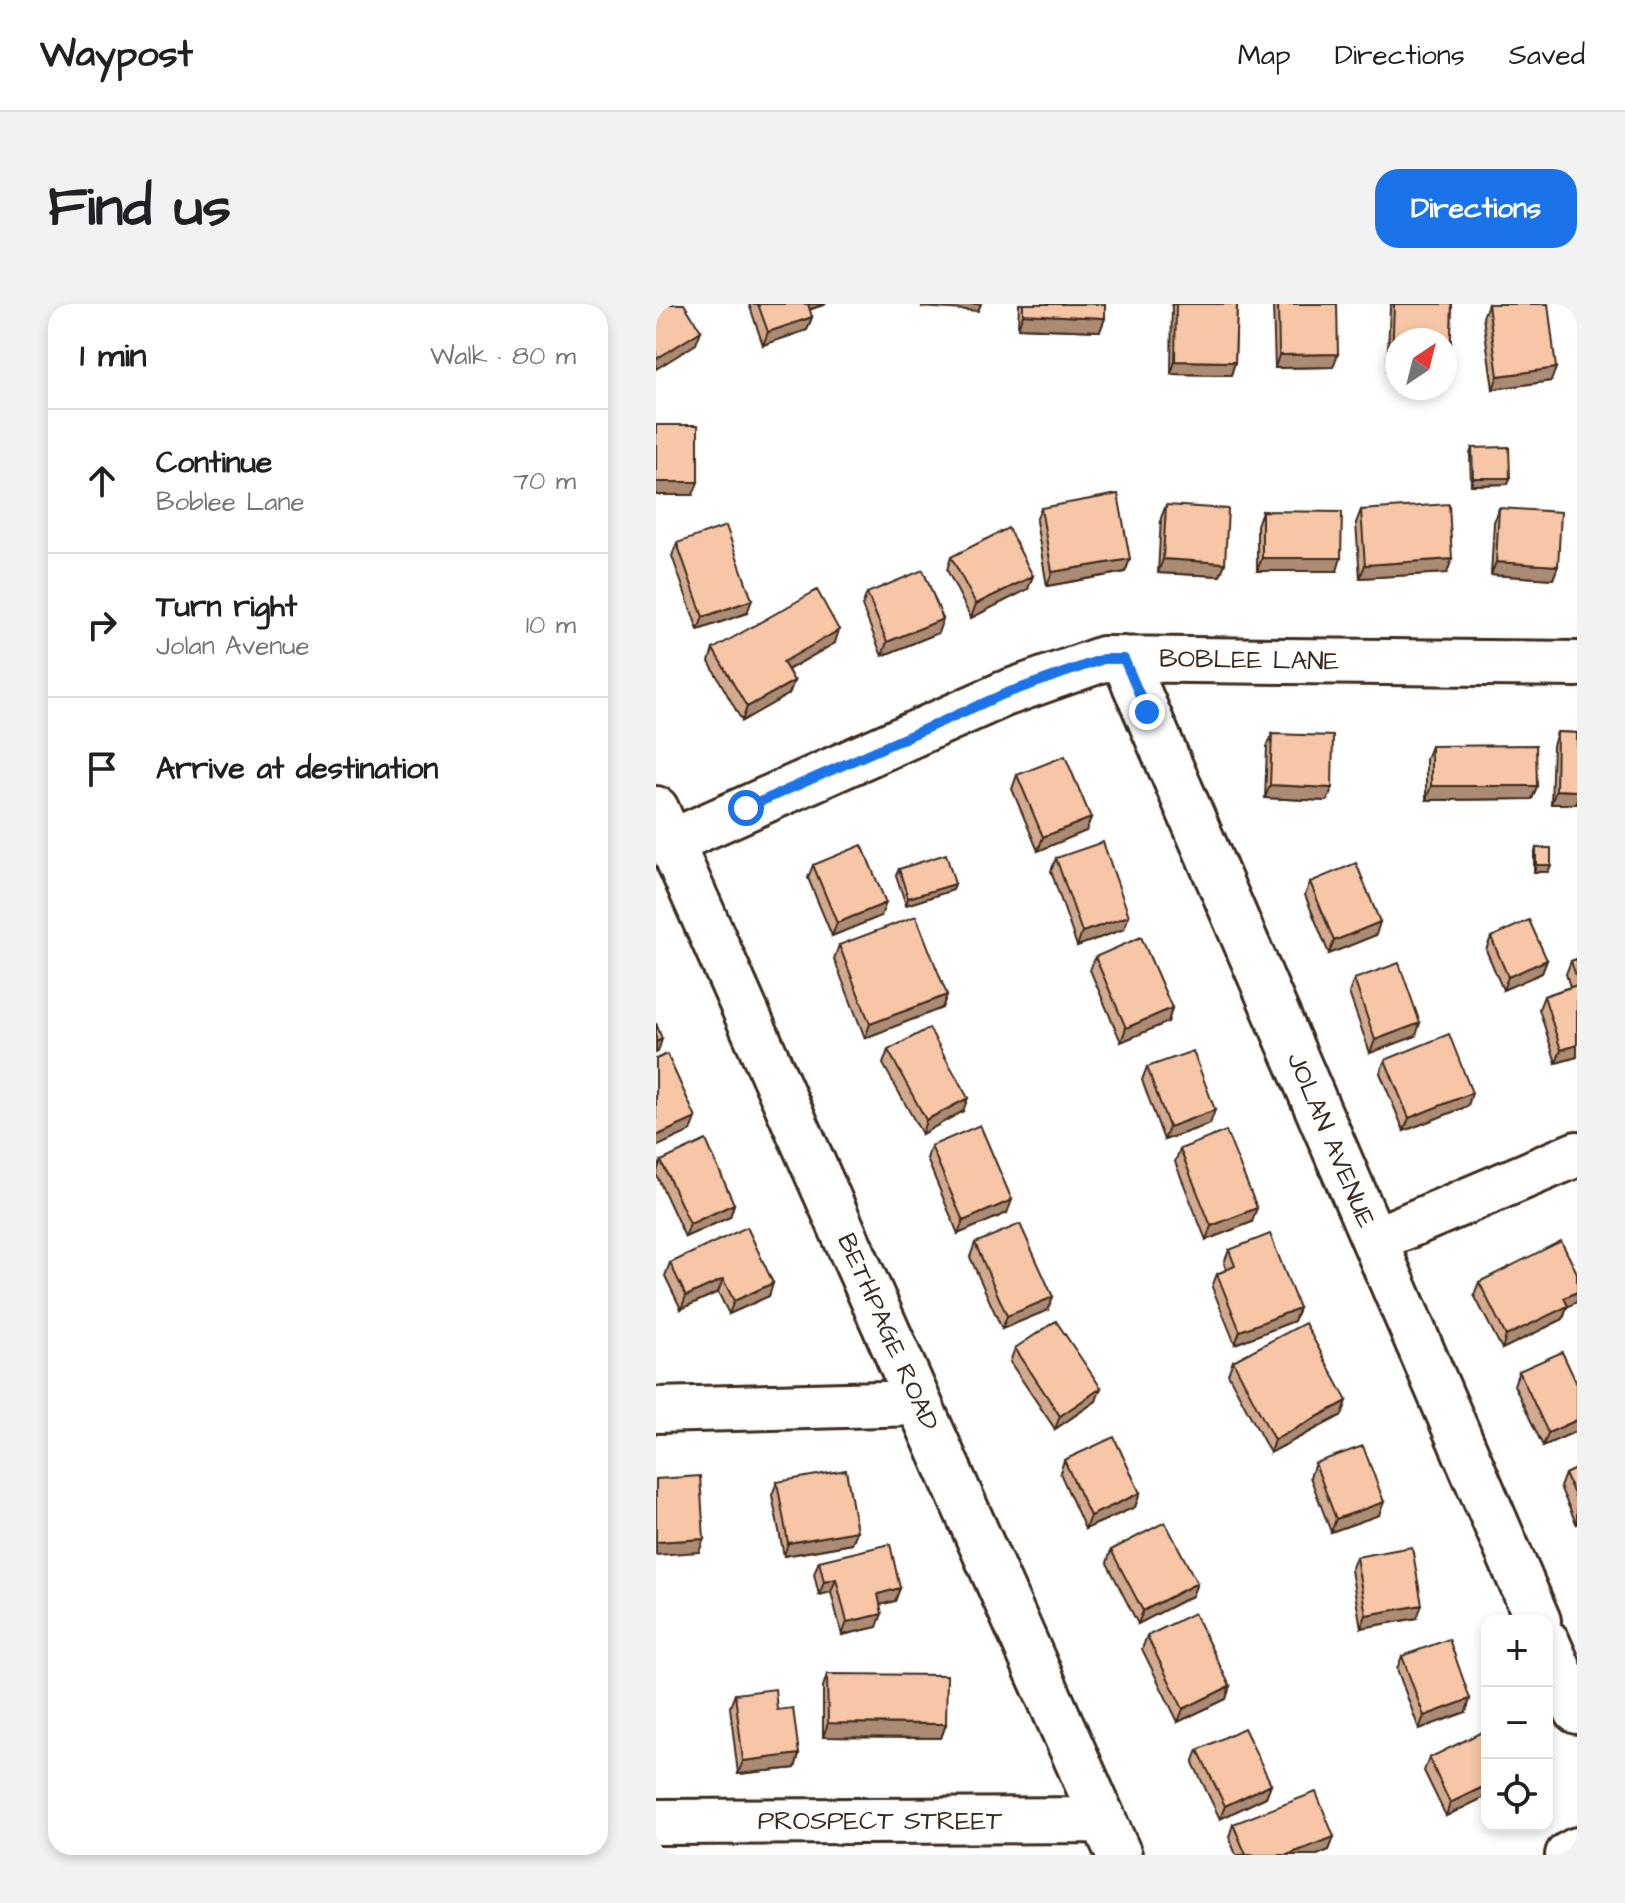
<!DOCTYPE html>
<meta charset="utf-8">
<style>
body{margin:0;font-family:"Architects Daughter",sans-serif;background:#f2f2f2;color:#202124}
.controls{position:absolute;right:24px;bottom:24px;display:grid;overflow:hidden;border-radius:16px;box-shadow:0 4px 12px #0003}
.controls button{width:72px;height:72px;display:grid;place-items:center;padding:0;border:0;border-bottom:2px solid #e0e0e0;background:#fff;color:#202124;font:40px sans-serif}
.compass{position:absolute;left:729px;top:24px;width:72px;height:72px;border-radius:50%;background:#fff;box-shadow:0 4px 12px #0003;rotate:35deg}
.stop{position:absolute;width:24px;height:24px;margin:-18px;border:6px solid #1a73e8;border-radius:50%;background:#fff}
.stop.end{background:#1a73e8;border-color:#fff;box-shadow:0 2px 8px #0008}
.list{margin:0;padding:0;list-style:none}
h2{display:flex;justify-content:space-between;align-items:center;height:104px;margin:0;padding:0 32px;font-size:34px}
h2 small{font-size:26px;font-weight:400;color:#757577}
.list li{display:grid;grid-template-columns:52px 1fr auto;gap:24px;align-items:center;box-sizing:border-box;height:144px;padding:0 32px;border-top:2px solid #e0e0e0}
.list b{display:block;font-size:30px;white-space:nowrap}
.list p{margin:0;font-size:26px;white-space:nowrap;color:#757577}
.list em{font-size:26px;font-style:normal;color:#757577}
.icon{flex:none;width:44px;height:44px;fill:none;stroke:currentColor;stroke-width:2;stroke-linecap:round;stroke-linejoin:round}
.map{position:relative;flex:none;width:921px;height:1551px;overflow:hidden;border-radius:24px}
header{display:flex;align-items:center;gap:48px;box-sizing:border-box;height:112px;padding:0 40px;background:#fff;border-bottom:2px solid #e0e0e0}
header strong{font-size:38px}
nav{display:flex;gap:44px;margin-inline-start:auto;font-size:28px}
.intro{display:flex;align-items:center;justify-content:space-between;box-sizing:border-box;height:192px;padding:0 48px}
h1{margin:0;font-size:56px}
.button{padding:20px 36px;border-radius:24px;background:#1a73e8;color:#fff;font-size:28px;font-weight:700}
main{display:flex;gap:48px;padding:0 48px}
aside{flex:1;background:#fff;border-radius:24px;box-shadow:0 4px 12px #0003}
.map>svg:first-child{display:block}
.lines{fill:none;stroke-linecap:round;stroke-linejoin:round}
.minor-casing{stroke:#3b2a1e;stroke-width:50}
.minor{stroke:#fff;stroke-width:44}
.wall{fill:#d4aa8f;stroke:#3b2a1e;stroke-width:2}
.shaded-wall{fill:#ac8b74;stroke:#3b2a1e;stroke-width:2}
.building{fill:#f6c6a6;stroke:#3b2a1e;stroke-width:2}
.route{stroke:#1a73e8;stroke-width:10}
.labels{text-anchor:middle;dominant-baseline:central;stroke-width:6;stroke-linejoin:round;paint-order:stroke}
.street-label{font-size:26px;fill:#3b2a1e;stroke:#fff}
</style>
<header>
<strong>Waypost</strong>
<nav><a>Map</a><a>Directions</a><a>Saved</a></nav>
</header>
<div class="intro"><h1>Find us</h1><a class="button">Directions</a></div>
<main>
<aside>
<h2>1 min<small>Walk · 80 m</small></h2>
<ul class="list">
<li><svg class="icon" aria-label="ahead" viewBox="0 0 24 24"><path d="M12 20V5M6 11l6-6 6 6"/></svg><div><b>Continue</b><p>Boblee Lane</p></div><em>70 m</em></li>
<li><svg class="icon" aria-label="right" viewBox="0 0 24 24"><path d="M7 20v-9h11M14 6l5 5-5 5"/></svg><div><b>Turn right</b><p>Jolan Avenue</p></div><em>10 m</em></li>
<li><svg class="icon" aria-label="arrive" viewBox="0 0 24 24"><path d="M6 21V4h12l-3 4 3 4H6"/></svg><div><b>Arrive at destination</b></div></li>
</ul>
</aside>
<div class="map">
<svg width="921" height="1551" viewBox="0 0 921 1551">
<rect width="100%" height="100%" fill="#fff"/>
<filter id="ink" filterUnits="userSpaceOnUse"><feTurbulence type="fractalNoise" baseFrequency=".0125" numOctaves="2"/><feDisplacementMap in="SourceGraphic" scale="16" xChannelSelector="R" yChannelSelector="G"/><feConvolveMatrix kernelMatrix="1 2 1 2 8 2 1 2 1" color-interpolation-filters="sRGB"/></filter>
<g filter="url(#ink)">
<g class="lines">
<g class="minor-casing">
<path id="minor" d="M468 355 882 1317
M0 505 463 1551
M15 538 348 390 447 355 921 360
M718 936 921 850
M0 1106 263 1099
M891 1338 921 1407
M0 1518 447 1516
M912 1551 921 1546"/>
</g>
<use href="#minor" class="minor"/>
</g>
<path class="wall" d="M93 0H170L153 6 156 13 151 26 107 41Z
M363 0H449V14L444 27 362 24Z
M516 0H581L579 58 575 71 515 70Z
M617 0H681L677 63 619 64Z
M735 0H796L794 57 789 71 731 68 734 4Z
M832 0 895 77 837 85 827 13Z
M816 144 854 174 852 180 815 181 814 150Z
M510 201 569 259 564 272 502 269 505 214Z
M385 204 474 255 469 268 391 282 380 217Z
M843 204 902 262 897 275 835 271 838 218Z
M705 206 791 269 704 274 700 219Z
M606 207 681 267H601V221Z
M21 239 91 309 42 326 16 252Z
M295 253 372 285 315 314 291 266Z
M211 289 282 329 226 352 206 302Z
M179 339 132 366 138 377 133 390 86 417 53 358 57 345Z
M901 428 921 429 895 500 897 442Z
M616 430 676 484 671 497 609 494 611 443Z
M775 442 881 482 876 495 770 496V455Z
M361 471 430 527 382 547 356 485Z
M880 544 895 561 892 568H878V551Z
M400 554 468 625 421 642 395 567Z
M157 561 225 612 176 632 152 574Z
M243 565 299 580 297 586 250 601 240 571Z
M654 578 720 631 673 650 649 591Z
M835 633 891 656 886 669 847 686 830 646Z
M183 641 291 691 286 704 209 734 178 655Z
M439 653 516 704 512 718 465 738 434 666Z
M921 655V753L900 759 883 705 888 692 914 683 910 670 915 657Z
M698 675 760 732 714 749 693 689Z
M232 746 307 807 266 830 227 760Z
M729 756 812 802 748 827 724 769Z
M491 763 554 820 508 836 486 776Z
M275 842 351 909 302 930 271 855Z
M524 845 596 918 550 936 519 858Z
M5 857 78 900 74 913 29 933 0 870Z
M319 939 392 1006 346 1025 314 953Z
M573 946 643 1004 638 1017 579 1040 556 983 561 970 570 966 568 959Z
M14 959 117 979 113 992 73 1010 62 988 25 1005 9 972Z
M823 978 911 1003 907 1015 846 1045 818 991Z
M359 1044 440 1097 399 1125 354 1058Z
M577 1057 686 1111 614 1149 572 1070Z
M863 1067 921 1080 887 1142 858 1081Z
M408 1156 484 1189 479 1203 429 1225 404 1169Z
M659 1159 723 1211 675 1228 654 1173Z
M921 1164V1221L904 1183 909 1170Z
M121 1178 201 1227 196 1240 128 1252 116 1191Z
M455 1246 541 1279 536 1292 482 1320 451 1259Z
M700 1253 761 1314 705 1324 695 1266Z
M163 1257 244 1284 239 1297 224 1301 221 1323 186 1331 175 1288 163 1291 158 1270Z
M491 1332 574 1382 570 1395 522 1418 486 1345Z
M746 1352 814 1395 810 1408 763 1425 741 1365Z
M171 1370 290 1420 285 1434 167 1433V1383Z
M79 1390 121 1406 143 1450 139 1464 82 1470 74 1403Z
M831 1437V1492L790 1512 768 1467 773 1454Z
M542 1446 615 1480 610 1493 564 1515 537 1459Z
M577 1520 678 1533 673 1546 661 1551H580L573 1533Z"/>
<path class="shaded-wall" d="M148 0H170L145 8Z
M267 0H325L322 7 266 3Z
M367 10 449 14 444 27 362 24Z
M156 13 151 26 107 41 112 28Z
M45 27 40 40 0 65V55Z
M682 50 677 63 619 64 623 51Z
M736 55H741V68H731Z
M519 57 579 58 575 71 515 70Z
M789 57H794L789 71Z
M900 64 895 77 837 85 842 72Z
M817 174H854L852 180 815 181Z
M0 178H42L37 191H0Z
M606 254H685L681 267H601Z
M474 255 469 268 391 282 396 268Z
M507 255 569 259 564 272 502 269Z
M796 255 791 269 704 274 709 261Z
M840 258 902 262 897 275 835 271Z
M377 272 372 285 315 314 320 300Z
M96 296 91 309 42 326 47 313Z
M287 315 282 329 226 352 231 338Z
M183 326 179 339 122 371 127 358Z
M138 377 133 390 86 417 91 403Z
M614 481 676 484 671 497 609 494Z
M775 482H881L876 495 770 496Z
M900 486 921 487V500H895Z
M435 514 430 527 382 547 387 533Z
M880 561H895L892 568H878Z
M299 580 297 586 250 601 252 594Z
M230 599 225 612 176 632 181 619Z
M473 612 468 625 421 642 426 628Z
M724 618 720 631 673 650 678 637Z
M891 656 886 669 847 686 852 673Z
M291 691 286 704 209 734 214 720Z
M516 704 512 718 465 738 470 724Z
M764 719 760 732 714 749 719 736Z
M6 735 2 748 0 749V738Z
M921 741V753L900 759 905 746Z
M816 789 812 802 748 827 753 814Z
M312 794 307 807 266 830 270 816Z
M559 806 554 820 508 836 513 823Z
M40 814 35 827 0 843V832Z
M356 896 351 909 302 930 307 917Z
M78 900 74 913 29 933 34 920Z
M601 904 596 918 550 936 555 922Z
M67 975 62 988 25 1005 30 992Z
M117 979 113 992 73 1010 78 997Z
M921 988V998L911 1003 907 1015 846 1045 850 1032 908 994Z
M397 993 392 1006 346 1025 351 1012Z
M643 1004 638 1017 579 1040 584 1027Z
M445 1084 440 1097 399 1125 404 1112Z
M691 1097 686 1111 614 1149 618 1136Z
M921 1116V1127L887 1142 892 1129Z
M484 1189 479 1203 429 1225 434 1212Z
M728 1198 723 1211 675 1228 680 1215Z
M201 1227 196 1240 128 1252 132 1239Z
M48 1235 43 1248 0 1251V1238Z
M180 1275 175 1288 163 1291 168 1278Z
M541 1279 536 1292 482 1320 487 1307Z
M244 1284 239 1297 217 1303 222 1290Z
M766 1301 761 1314 705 1324 710 1311Z
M226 1310 221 1323 186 1331 191 1318Z
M574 1382 570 1395 522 1418 527 1405Z
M814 1395 810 1408 763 1425 768 1412Z
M172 1419 290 1420 285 1434 167 1433Z
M143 1450 139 1464 82 1470 87 1457Z
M615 1480 610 1493 564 1515 569 1502Z
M831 1481V1492L790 1512 794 1499Z
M678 1533 673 1546 661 1551H631Z"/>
<path class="building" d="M0 0H28L45 27 0 55Z
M102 0H152L156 13 112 28Z
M367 0H449V14L367 10Z
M520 0H581L579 58 519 57Z
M622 0H681L682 50 623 51Z
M738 0H796L794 57H789V36H741V55H736Z
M832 0H892L900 64 842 72Z
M0 121H42V178H0Z
M853 143 854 174H817L816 144Z
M462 190 474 255 396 268 385 204Z
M793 200 796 255 709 261 705 206Z
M510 201 572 205 569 259 507 255Z
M843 204 905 208 902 262 840 258Z
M606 207 686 208 685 254H606Z
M70 222 96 296 47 313 21 239Z
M352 224 377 272 320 300 295 253Z
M267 266 287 315 231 338 211 289Z
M161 286 183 326 127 358 138 377 91 403 57 345Z
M901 428 921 429V487L900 486Z
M616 430 677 432 676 484 614 481Z
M880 441 881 482H775V442Z
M409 452 435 514 387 533 361 471Z
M447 538 473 612 426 628 400 554Z
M206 541 230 599 181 619 157 561Z
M880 544H895V561H880Z
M290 550 299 580 252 594 243 565Z
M700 559 724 618 678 637 654 578Z
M260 612 291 691 214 720 183 641Z
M873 616 891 656 852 673 835 633Z
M485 633 516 704 470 724 439 653Z
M921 655V675L915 657Z
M743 659 764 719 719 736 698 675Z
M921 681V741L905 746 888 692Z
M0 719 6 735 0 738Z
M273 724 312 794 270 816 232 746Z
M793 730 816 789 753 814 729 756Z
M537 747 559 806 513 823 491 763Z
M11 750 40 814 0 832V755Z
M324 821 356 896 307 917 275 842Z
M570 827 601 904 555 922 524 845Z
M50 836 78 900 34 920 5 857Z
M364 920 397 993 351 1012 319 939Z
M91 923 117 979 78 997 67 975 30 992 14 959Z
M614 930 643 1004 584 1027 561 970 579 962 573 946Z
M905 937 921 969V988L908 994 912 1002 850 1032 823 978Z
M400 1017 445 1084 404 1112 359 1044Z
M649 1019 691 1097 618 1136 577 1057Z
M906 1048 921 1080V1116L892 1129 863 1067Z
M458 1133 484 1189 434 1212 408 1156Z
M707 1142 728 1198 680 1215 659 1159Z
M921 1164V1197L909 1170Z
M190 1166 201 1227 132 1239 121 1178Z
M44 1172 48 1235 0 1238V1175Z
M509 1218 541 1279 487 1307 455 1246Z
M234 1240 244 1284 222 1290 226 1310 191 1318 180 1275 168 1278 163 1257Z
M756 1243 766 1301 710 1311 700 1253Z
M538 1309 574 1382 527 1405 491 1332Z
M793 1335 814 1395 768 1412 746 1352Z
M171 1370 291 1371 290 1420 172 1419Z
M119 1385 121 1406 137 1404 143 1450 87 1457 79 1390Z
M588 1424 615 1480 569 1502 542 1446Z
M826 1428 831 1437V1481L794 1499 773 1454Z
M660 1488 678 1533 631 1551H590L577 1520Z"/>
</g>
<g class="lines" filter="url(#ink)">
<path class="route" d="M90 504 348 390 447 355H468L491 408"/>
</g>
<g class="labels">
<g class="street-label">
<text transform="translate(593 356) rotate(1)">BOBLEE LANE</text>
<text transform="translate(675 836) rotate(67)">JOLAN AVENUE</text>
<text transform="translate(232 1028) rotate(66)">BETHPAGE ROAD</text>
<text x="224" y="1517">PROSPECT STREET</text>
</g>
</g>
</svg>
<div class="controls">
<button>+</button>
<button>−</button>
<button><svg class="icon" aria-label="locate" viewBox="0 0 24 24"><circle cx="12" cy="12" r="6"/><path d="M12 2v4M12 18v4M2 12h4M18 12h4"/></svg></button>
</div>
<svg class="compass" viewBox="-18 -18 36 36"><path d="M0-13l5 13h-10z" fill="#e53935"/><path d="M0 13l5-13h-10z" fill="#757577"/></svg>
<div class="stop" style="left:90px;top:504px"></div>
<div class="stop end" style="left:491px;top:408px"></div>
</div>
</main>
